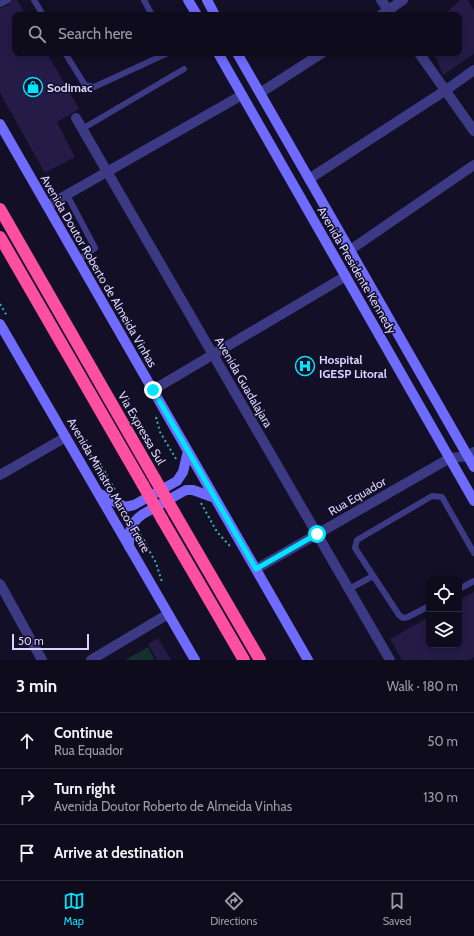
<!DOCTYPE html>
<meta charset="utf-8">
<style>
body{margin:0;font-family:Cabin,sans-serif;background:#171425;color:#f1f3f6}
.controls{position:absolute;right:12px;bottom:12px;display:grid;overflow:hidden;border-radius:8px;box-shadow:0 2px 10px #0003}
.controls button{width:36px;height:36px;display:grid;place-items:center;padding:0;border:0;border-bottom:1px solid #2e2b3b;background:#0e0b1c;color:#f1f3f6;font:20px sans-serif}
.scale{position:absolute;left:12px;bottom:10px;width:77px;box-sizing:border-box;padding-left:4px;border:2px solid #d9d4ff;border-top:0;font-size:11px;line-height:14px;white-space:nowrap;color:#d9d4ff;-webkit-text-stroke:3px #130f26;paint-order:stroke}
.stop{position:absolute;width:12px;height:12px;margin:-9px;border:3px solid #00e5ff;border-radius:50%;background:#fff}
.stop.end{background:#00e5ff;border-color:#fff;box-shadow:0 1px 4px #0008}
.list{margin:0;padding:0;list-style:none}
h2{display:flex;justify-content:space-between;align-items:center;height:52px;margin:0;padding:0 16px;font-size:17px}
h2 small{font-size:13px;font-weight:400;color:#9b9ba3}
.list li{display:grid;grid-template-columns:26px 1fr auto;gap:12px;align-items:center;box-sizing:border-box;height:56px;padding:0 16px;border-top:1px solid #2e2b3b}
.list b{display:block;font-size:15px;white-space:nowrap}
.list p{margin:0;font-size:13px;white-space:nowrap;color:#9b9ba3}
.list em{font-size:13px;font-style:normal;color:#9b9ba3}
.icon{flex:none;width:22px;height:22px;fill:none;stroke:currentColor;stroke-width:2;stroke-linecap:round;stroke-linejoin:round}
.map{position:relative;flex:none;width:474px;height:660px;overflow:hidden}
.search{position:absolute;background:#0e0b1c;box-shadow:0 2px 10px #0003;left:12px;right:12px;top:12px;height:44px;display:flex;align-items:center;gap:10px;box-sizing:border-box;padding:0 14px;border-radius:8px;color:#9b9ba3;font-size:15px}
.sheet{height:220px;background:#0e0b1c}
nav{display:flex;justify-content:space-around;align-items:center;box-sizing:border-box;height:56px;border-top:1px solid #2e2b3b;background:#0e0b1c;font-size:11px;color:#9b9ba3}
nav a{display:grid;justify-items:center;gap:2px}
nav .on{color:#00e5ff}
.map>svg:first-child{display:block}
.green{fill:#12302f}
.building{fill:#241b47}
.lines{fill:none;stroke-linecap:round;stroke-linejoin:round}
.path{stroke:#2fb8b0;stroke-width:2;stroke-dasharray:2 3;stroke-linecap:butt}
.service{stroke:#3d3a85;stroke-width:6}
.minor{stroke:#3d3a85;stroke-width:10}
.secondary{stroke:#6f6bff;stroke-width:10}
.motorway{stroke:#ff4fa3;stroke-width:12}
.motorway-bridge{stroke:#ff4fa3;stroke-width:12}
.route{stroke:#00e5ff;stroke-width:5}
.labels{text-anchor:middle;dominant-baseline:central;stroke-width:3;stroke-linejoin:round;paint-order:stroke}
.poi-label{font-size:12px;font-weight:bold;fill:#d9d4ff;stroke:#130f26;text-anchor:start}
.street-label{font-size:12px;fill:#d9d4ff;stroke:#130f26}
</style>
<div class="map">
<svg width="474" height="660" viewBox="0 0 474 660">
<rect width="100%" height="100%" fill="#130f26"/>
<path class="green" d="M148 647 155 660H125Z"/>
<path class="building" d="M12 0H17L26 15H15V53H47L79 109 57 122 75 157 45 173 0 93V8L10 4Z
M460 0H468L474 10V54L443 75 434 53H459V15H444Z
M474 592V657L469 660H402L390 639 429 617V645H459V600Z
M158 638 171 660H157L148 644Z"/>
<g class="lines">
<path class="path" d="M0 304 7 316
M156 417 160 432 176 459
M87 452 101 466 115 490
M201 503 217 532 230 546
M140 534 156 563 162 582"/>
<path class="service" d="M34 0 43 15
M144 0 152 15
M0 4 8 0
M65 53 85 85 94 87 168 53
M82 129 184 69
M67 195 95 248 78 260
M349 589 373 576
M459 589 474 581
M429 606 408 617 403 618 399 615 355 548 357 540 432 496 442 497 474 553"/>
<path class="minor" d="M381 0 392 15
M381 15 403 0
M419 53 474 131
M260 93 322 53
M76 118 390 660
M309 179 446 90 474 70
M47 206 242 95
M350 250 474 165
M153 390 346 276
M0 475 66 437
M256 569 450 458 468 456 474 452
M0 584 42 660
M91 660 168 614"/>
<path class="secondary" d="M188 0 197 15
M207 0 215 15
M218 53 474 501
M237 53 474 467
M0 124 308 660
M0 324 195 660
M98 493 125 507 134 505 177 481 183 472 188 451
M129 547C129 532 130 523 143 514L186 490H193L215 498"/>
<path class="motorway" d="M0 209 155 479
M0 237 143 485
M174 512 260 660
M162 519 244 660"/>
<path class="motorway-bridge" d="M155 479 174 512
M143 485 162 519"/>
</g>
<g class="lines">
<path class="route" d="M153 390 256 569 317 534"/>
</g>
<defs>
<g id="shop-ring" transform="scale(1)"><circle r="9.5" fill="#130f26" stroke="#00e5ff" stroke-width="1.5"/><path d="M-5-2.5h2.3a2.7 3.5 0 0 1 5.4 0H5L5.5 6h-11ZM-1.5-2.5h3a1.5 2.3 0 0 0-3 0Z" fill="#00e5ff"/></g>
<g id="hospital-ring" transform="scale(1)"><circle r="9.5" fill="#130f26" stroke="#00e5ff" stroke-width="1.5"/><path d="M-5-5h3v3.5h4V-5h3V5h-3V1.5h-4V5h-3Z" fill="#00e5ff"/></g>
</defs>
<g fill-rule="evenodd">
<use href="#shop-ring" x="33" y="87"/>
<use href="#hospital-ring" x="305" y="366"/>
</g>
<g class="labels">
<g class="poi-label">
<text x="47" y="87">Sodimac</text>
<text x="319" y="359">Hospital<tspan x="319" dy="14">IGESP Litoral</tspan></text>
</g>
<g class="street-label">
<text transform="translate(357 270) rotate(60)">Avenida Presidente Kennedy</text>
<text transform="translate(99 271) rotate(60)">Avenida Doutor Roberto de Almeida Vinhas</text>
<text transform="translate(244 382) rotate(60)">Avenida Guadalajara</text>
<text transform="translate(142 428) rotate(60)">Via Expressa Sul</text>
<text transform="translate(109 485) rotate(60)">Avenida Ministro Marcos Freire</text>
<text transform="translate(357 496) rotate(-30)">Rua Equador</text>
</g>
</g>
</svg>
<div class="controls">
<button><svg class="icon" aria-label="locate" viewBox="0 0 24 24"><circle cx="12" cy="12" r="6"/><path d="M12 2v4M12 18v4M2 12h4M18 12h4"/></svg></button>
<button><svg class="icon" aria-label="layers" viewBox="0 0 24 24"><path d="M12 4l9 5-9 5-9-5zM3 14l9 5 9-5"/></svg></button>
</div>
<div class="scale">50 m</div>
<div class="stop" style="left:317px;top:534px"></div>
<div class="stop end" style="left:153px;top:390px"></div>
<div class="search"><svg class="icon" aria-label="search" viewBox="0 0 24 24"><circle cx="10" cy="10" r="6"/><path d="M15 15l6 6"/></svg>Search here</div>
</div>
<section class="sheet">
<h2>3 min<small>Walk · 180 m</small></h2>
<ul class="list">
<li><svg class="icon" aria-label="ahead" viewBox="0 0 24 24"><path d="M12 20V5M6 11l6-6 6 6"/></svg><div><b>Continue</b><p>Rua Equador</p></div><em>50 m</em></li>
<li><svg class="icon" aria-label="right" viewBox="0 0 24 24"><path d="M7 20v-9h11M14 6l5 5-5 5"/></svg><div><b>Turn right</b><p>Avenida Doutor Roberto de Almeida Vinhas</p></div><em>130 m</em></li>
<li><svg class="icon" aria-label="arrive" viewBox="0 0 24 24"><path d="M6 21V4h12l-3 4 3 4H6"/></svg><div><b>Arrive at destination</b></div></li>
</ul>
</section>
<nav>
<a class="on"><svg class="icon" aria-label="map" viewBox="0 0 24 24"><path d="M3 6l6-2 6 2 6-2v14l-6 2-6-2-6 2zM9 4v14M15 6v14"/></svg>Map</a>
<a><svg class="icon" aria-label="directions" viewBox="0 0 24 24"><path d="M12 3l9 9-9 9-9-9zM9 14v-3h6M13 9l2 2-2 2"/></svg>Directions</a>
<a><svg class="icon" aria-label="saved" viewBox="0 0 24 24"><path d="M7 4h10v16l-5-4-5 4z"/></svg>Saved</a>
</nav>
